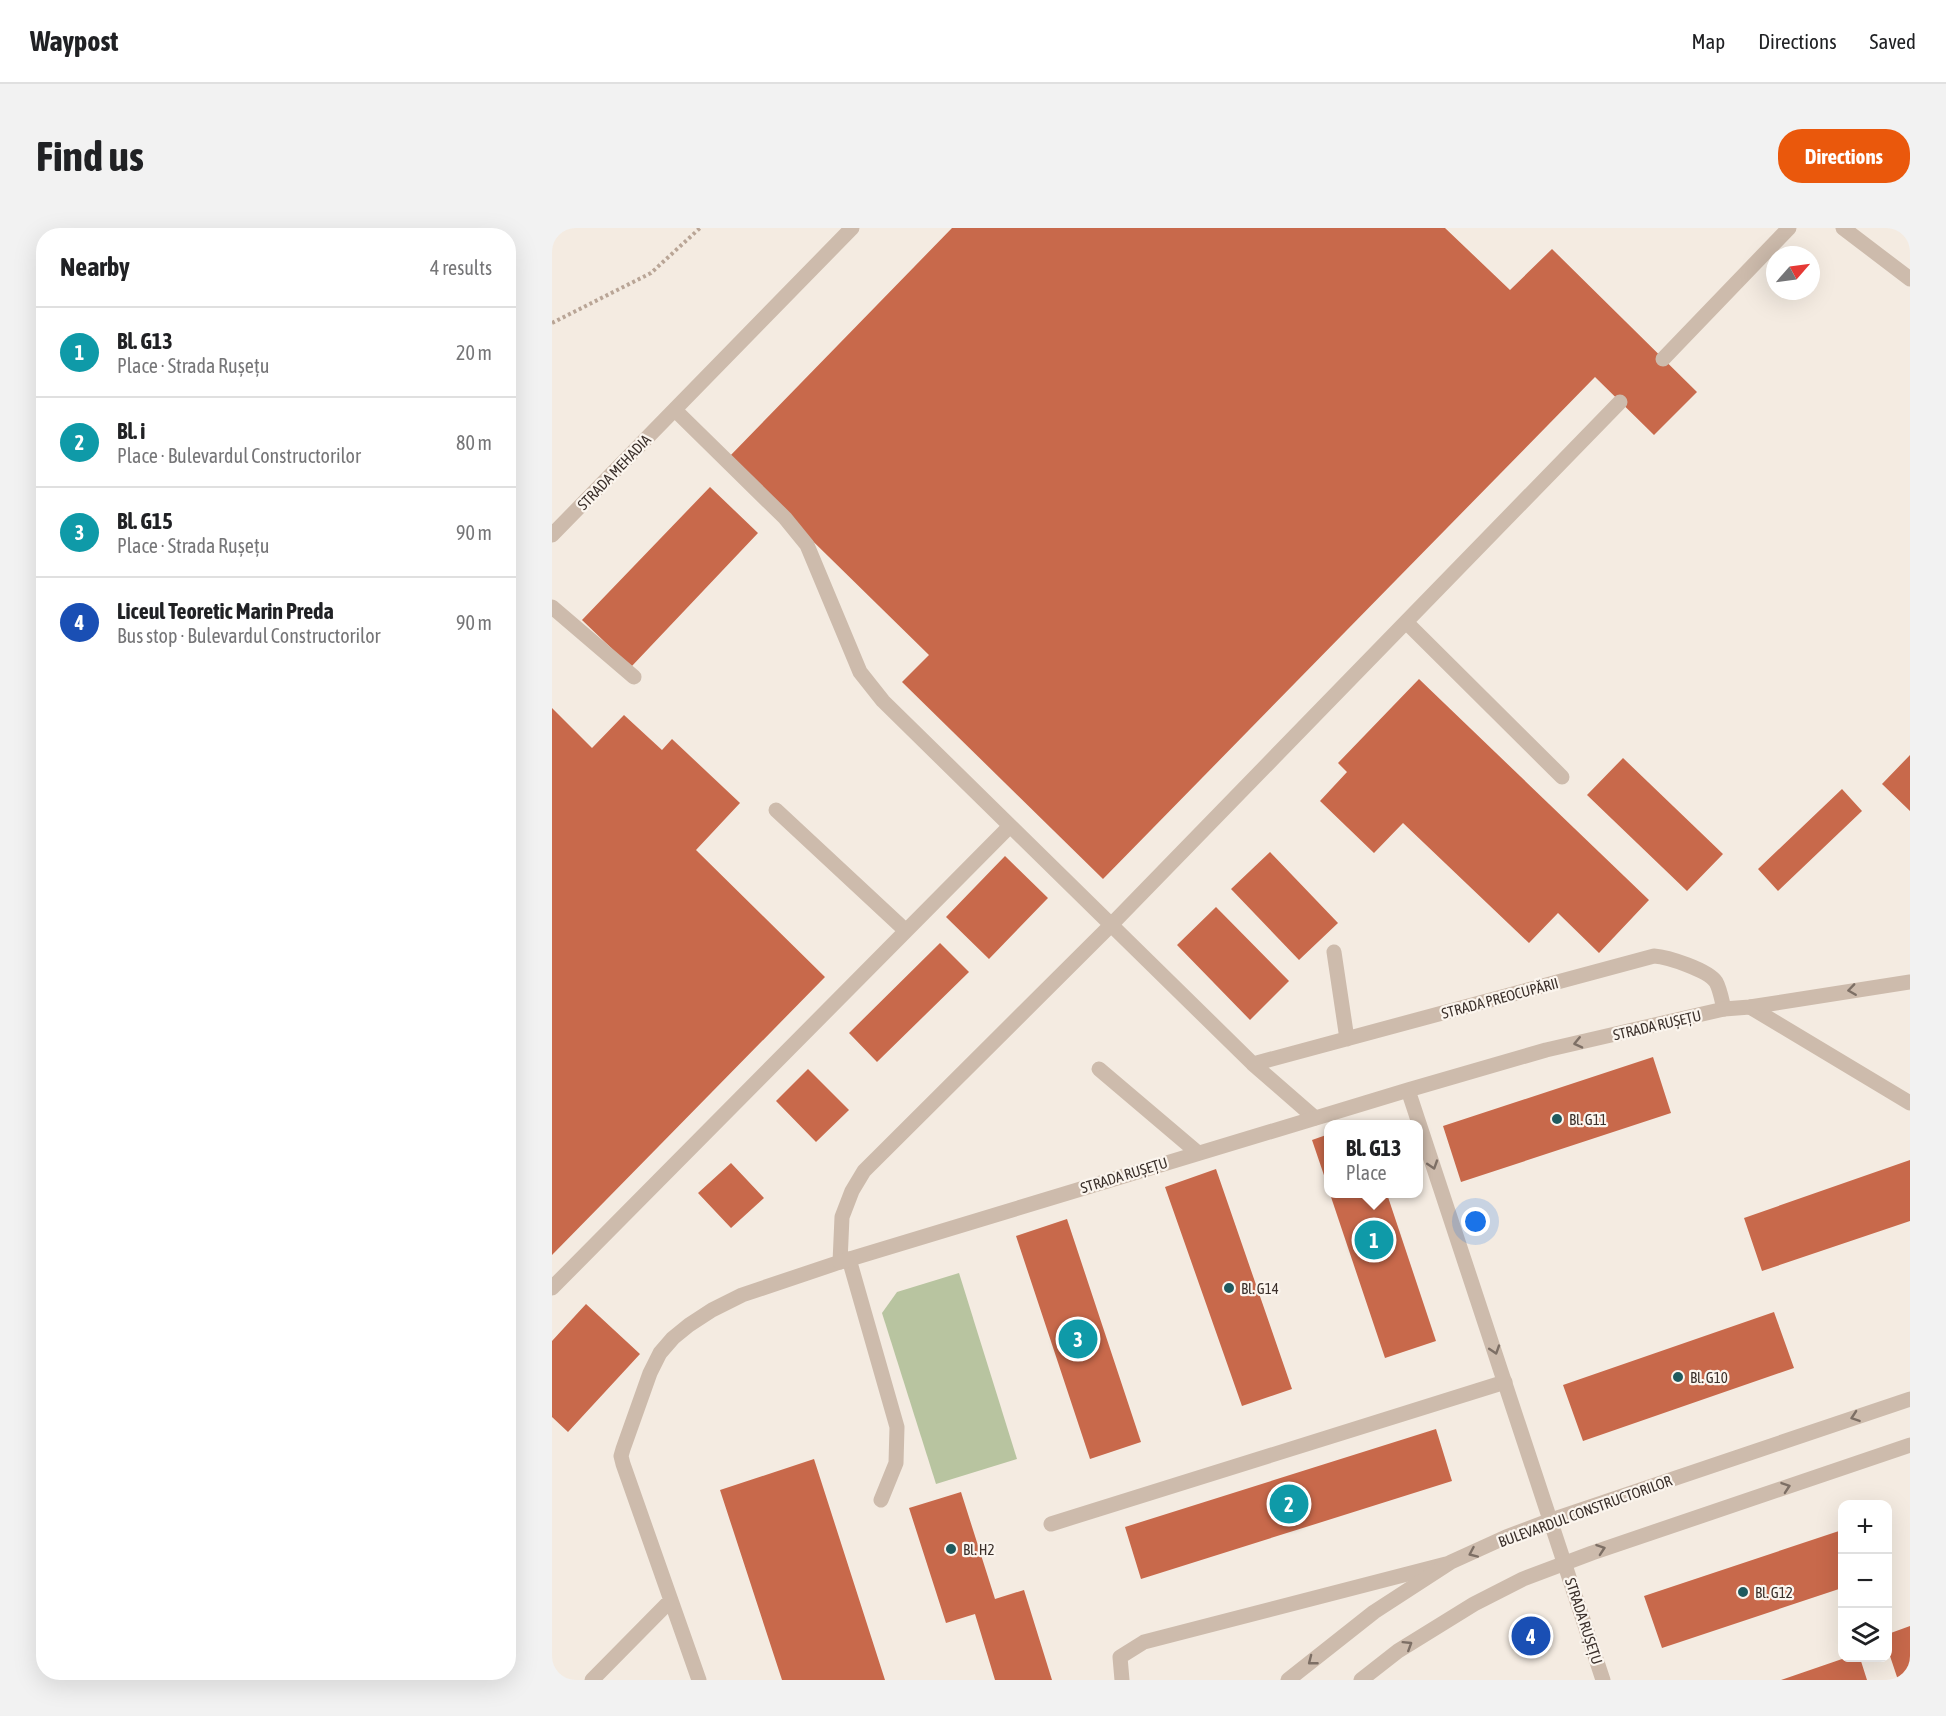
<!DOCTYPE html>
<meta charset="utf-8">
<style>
body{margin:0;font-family:"Asap Condensed",sans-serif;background:#f2f2f2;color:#202124}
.controls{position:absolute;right:18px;bottom:18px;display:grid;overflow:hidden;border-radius:12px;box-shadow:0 6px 24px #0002}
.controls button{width:54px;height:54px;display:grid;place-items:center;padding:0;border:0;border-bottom:2px solid #e0e0e0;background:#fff;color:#202124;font:30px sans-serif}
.compass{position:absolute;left:1214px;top:18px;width:54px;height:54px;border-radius:50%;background:#fff;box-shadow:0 6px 24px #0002;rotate:62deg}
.you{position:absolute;left:924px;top:994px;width:21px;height:21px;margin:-15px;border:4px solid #fff;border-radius:50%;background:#1a73e8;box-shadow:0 0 0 9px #1a73e833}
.badge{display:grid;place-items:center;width:39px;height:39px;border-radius:50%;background:#ea580c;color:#fff;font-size:20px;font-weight:700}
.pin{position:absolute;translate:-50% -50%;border:3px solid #fff;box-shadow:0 2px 6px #0006}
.popup{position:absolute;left:772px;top:892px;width:99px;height:78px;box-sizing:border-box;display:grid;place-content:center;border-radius:12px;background:#fff;filter:drop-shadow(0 2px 4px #0005);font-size:20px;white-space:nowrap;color:#757577}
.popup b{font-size:22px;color:#202124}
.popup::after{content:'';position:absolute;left:50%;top:100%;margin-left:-12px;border:12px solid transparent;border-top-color:#fff}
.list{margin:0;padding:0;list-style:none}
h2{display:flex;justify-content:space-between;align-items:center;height:78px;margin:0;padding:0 24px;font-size:26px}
h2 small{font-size:20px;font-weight:400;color:#757577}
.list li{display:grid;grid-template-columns:39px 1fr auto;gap:18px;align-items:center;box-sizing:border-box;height:90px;padding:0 24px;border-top:2px solid #e0e0e0}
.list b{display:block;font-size:22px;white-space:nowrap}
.list p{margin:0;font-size:20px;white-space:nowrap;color:#757577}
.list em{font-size:20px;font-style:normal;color:#757577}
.icon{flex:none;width:33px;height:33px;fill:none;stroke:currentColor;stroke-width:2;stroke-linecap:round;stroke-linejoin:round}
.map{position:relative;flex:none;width:1358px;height:1452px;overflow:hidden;border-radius:24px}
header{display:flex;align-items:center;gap:36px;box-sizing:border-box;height:84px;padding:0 30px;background:#fff;border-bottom:2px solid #e0e0e0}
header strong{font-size:28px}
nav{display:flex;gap:33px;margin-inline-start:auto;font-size:21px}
.intro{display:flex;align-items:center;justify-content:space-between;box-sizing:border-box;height:144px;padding:0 36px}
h1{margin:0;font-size:42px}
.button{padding:15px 27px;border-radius:24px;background:#ea580c;color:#fff;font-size:21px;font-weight:700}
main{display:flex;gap:36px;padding:0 36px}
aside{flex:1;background:#fff;border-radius:24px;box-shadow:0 6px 24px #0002}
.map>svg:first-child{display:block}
.park{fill:#b8c4a0}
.building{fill:#c8694b}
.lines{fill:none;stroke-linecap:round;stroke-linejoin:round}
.path{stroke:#b9a596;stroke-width:4;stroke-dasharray:3 3;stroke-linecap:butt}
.service{stroke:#cdbbac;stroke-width:15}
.minor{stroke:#cdbbac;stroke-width:15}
.tertiary{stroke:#cdbbac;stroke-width:15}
.oneway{stroke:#7d6f65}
.poi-dot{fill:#1f5a5e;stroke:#fbf5ee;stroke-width:2}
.labels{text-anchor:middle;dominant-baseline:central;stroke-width:4.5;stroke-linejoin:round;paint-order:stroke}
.street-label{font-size:15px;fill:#3b302b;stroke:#fbf5ee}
.poi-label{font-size:15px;fill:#3b302b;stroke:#fbf5ee;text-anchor:start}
</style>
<header>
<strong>Waypost</strong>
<nav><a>Map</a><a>Directions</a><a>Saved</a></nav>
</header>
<div class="intro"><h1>Find us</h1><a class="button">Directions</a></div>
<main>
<aside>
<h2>Nearby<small>4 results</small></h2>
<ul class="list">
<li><span class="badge" style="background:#0f9aa8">1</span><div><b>Bl. G13</b><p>Place · Strada Rușețu</p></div><em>20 m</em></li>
<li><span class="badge" style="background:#0f9aa8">2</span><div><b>Bl. i</b><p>Place · Bulevardul Constructorilor</p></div><em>80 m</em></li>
<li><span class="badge" style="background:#0f9aa8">3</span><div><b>Bl. G15</b><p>Place · Strada Rușețu</p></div><em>90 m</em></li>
<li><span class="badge" style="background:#1a4fb4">4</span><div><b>Liceul Teoretic Marin Preda</b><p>Bus stop · Bulevardul Constructorilor</p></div><em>90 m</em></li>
</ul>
</aside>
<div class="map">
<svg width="1358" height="1452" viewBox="0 0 1358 1452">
<rect width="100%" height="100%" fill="#f4ebe1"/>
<path class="park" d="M407 1045 465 1231 384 1256 330 1085 345 1064Z"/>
<path class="building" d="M400 0H893L958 62 1000 21 1145 164 1102 207 1043 149 551 651 350 454 377 427 176 230Z
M158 259 206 305 79 439 30 392Z
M867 451 1097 672 1047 725 1006 685 977 715 851 595 822 625 768 573 795 544 786 535Z
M0 480 40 520 72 487 110 522 120 511 188 575 144 622 273 749 0 1027Z
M1358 527V583L1330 556Z
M1071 530 1171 626 1135 663 1035 567Z
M1290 561 1310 583 1226 663 1206 641Z
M718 624 786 695 747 732 679 661Z
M453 628 496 670 437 731 394 689Z
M664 679 737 753 698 792 625 717Z
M388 715 417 744 325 834 297 805Z
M1101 829 1119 885 909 954 891 898Z
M256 841 297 882 264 914 224 873Z
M777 906V962L760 912Z
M1358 932V993L1210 1043 1192 990Z
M179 935 212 970 179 1000 146 965Z
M664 941 740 1161 690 1178 613 959Z
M778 966H835L884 1113 833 1130Z
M515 991 589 1214 538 1231 464 1008Z
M34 1076 88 1126 16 1204 0 1189V1113Z
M1222 1084 1242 1140 1031 1213 1011 1157Z
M884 1201 900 1253 589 1351 573 1299Z
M262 1231 333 1452H230L168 1262Z
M409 1264 443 1371 472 1362 500 1452H443L423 1386 394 1395 357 1280Z
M1290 1302V1360L1110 1420 1092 1368Z
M1358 1398V1452H1346L1336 1422V1406Z
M1293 1430H1308L1315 1452H1229Z"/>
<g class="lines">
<path class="path" d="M0 95 99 45 148 0"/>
<path class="service" d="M1291 0 1358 51
M1111 131 1237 0
M123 182 233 290 255 317 308 444 331 473 701 836 763 890
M0 307 300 0
M0 379 82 449
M854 394 1010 549
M224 582 353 702
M782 724 795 811
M1198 779 1358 875
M701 836 1102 728C1116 729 1156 742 1164 754 1168 761 1170 773 1172 781
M547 841 646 925
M297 1031 345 1199 344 1235 329 1272
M0 1060 458 598
M499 1296 953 1154
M40 1452 119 1372
M147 1452 71 1236 69 1228 71 1221 98 1145 108 1125 121 1110 137 1097 160 1082 190 1067 288 1034 290 989 300 963 312 943 559 697 1068 174"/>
<path class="minor" d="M856 862 1051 1452
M288 1034 856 862 994 822 1172 781 1198 779 1358 754
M570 1452 568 1429 592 1414 894 1336"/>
<path class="tertiary" d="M736 1452 822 1384 899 1334 954 1309 999 1292 1358 1171
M809 1452 846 1423 922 1376 971 1351 1040 1325 1358 1217"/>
</g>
<defs><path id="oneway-chevron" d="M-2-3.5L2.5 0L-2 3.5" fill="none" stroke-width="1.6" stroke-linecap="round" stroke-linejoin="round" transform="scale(1.5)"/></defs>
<g class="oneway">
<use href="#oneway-chevron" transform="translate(1300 762) rotate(172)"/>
<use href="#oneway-chevron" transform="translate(1026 815) rotate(167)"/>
<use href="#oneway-chevron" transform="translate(881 937) rotate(72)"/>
<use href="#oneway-chevron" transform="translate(943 1122) rotate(72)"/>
<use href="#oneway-chevron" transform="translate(1303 1189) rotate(161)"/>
<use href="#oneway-chevron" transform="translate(1234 1259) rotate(-19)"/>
<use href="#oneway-chevron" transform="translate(1049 1321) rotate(-19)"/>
<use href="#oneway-chevron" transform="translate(921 1325) rotate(156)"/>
<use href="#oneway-chevron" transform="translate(856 1417) rotate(-32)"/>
<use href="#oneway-chevron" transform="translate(760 1433) rotate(142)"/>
</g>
<g class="poi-dot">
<circle cx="1005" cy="891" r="6"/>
<circle cx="677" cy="1060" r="6"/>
<circle cx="1126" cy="1149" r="6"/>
<circle cx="399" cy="1321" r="6"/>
<circle cx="1191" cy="1364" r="6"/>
</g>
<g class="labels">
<g class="street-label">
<text transform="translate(62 244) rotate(-46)">STRADA MEHADIA</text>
<text transform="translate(948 770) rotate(-15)">STRADA PREOCUPĂRII</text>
<text transform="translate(1105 797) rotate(-13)">STRADA RUȘEȚU</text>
<text transform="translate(572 947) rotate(-17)">STRADA RUȘEȚU</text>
<text transform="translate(1033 1283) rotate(-20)">BULEVARDUL CONSTRUCTORILOR</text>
<text transform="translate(1032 1393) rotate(72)">STRADA RUȘEȚU</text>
</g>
<g class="poi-label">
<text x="1017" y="891">Bl. G11</text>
<text x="689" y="1060">Bl. G14</text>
<text x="1138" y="1149">Bl. G10</text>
<text x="411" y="1321">Bl. H2</text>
<text x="1203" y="1364">Bl. G12</text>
</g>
</g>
</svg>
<div class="controls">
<button>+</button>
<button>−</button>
<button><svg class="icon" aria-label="layers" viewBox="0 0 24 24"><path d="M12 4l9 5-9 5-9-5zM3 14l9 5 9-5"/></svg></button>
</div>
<svg class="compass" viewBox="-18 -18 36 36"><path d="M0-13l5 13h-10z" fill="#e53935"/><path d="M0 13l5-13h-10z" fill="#757577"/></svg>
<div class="you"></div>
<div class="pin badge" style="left:822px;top:1012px;background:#0f9aa8">1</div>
<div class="popup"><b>Bl. G13</b>Place</div>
<div class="pin badge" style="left:737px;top:1276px;background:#0f9aa8">2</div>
<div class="pin badge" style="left:526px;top:1111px;background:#0f9aa8">3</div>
<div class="pin badge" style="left:979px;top:1408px;background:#1a4fb4">4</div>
</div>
</main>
